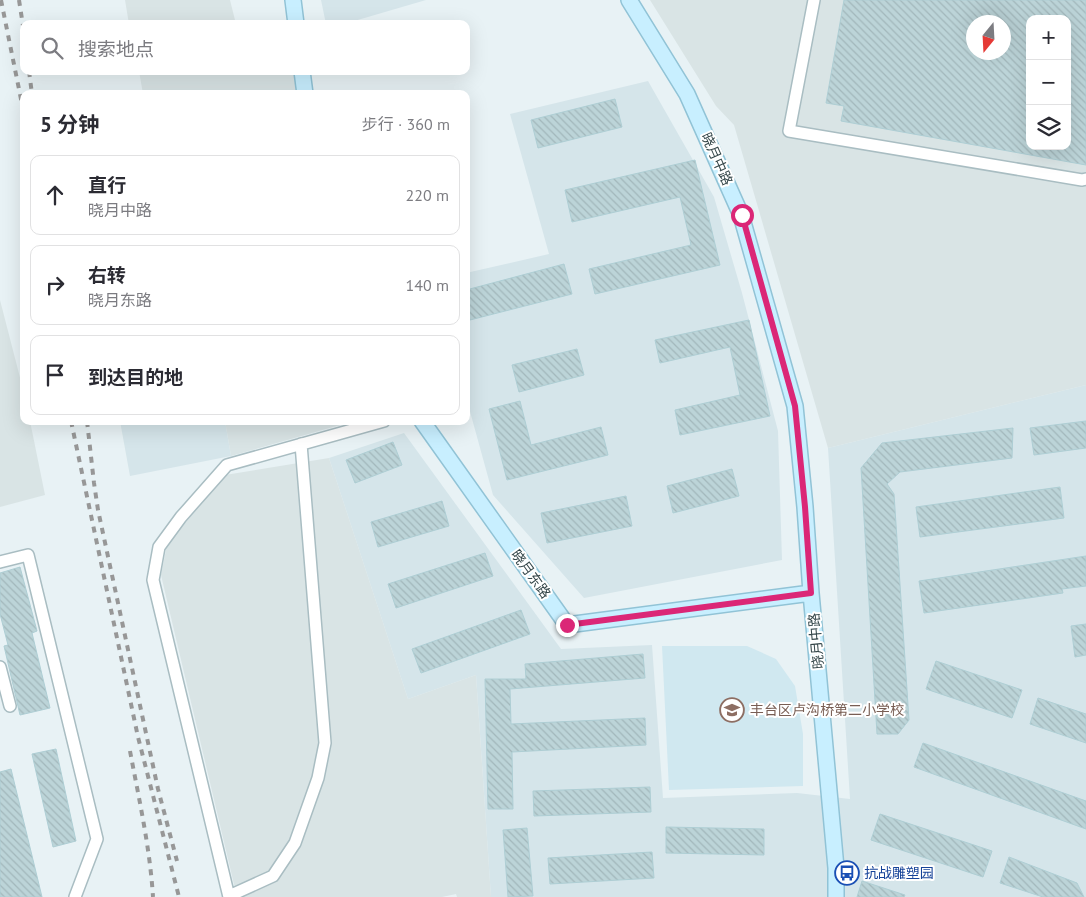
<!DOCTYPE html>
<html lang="zh">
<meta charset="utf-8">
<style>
body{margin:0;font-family:"PT Sans","Noto Sans SC",sans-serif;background:#f7f7f7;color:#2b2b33}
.controls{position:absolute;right:15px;top:15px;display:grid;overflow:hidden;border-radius:10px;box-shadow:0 5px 20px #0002}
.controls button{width:45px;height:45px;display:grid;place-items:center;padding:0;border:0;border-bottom:1px solid #e1e1e2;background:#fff;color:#2b2b33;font:25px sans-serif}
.compass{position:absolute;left:966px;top:15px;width:45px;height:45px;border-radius:50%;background:#fff;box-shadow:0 5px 20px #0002;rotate:198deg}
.stop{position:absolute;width:15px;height:15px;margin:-11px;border:4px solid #db2777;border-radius:50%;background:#fff}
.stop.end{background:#db2777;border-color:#fff;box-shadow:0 1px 5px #0008}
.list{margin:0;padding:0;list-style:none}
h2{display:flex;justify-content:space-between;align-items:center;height:65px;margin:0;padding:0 20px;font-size:21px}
h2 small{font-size:16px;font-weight:400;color:#7c7c81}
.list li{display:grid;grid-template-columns:32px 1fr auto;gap:15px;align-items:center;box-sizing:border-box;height:80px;margin:0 10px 10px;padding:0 10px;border:1px solid #e1e1e2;border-radius:10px}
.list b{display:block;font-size:19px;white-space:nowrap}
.list p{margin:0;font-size:16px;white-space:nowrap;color:#7c7c81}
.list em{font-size:16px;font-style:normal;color:#7c7c81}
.icon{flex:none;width:28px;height:28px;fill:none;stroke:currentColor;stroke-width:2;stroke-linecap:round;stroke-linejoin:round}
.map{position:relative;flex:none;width:1086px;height:897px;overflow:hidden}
.search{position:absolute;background:#fff;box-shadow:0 5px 20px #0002;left:20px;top:20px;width:450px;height:55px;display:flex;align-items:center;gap:12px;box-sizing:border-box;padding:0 18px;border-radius:10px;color:#7c7c81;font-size:19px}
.panel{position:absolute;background:#fff;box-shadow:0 5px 20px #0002;left:20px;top:90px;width:450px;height:335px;border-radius:10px}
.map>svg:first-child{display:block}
.residential{fill:#d5e5ea}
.industrial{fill:#d9e4e5;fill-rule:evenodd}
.education{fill:#d0e8f0}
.building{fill:url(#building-back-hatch);stroke:#aeced4;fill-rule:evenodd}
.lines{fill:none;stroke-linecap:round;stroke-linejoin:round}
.street-casing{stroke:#a9bdc2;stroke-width:14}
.secondary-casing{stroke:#91c3d6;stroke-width:18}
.street{stroke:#fff;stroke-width:11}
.secondary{stroke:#c8efff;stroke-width:15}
.rail{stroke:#979797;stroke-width:4;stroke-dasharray:6 6;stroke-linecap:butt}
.route{stroke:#db2777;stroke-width:6}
.labels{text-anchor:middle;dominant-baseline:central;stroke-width:4;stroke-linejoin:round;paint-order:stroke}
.street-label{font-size:14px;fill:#35474a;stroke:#fff}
.education-label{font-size:14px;fill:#785e54;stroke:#fff;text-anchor:start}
.transit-label{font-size:14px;fill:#164399;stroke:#fff;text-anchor:start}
</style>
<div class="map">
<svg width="1086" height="897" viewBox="0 0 1086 897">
<defs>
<pattern id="building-back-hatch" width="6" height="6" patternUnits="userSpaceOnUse" patternTransform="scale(1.25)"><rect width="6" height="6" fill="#bcd4d8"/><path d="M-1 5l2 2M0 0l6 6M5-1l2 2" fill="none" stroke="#a2b7bb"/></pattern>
</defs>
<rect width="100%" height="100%" fill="#e8f2f5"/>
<path class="residential" d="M321 0H426L344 24H326Z
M648 81 714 197 742 293 778 431 782 560 584 598 493 495 466 397V273L549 254 510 114Z
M1086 385V897H491L476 675 408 699 329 458 404 433 561 649 652 645 663 798 797 793 850 799 828 448Z
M120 421H225L231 456 130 476Z"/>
<path class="industrial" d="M125 0H230L236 24H129Z
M650 0H1086V385L828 448 734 125 716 106ZM1030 19H1067V146H1030ZM974 22H1004V52H974Z
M139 71H294L296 94H143Z
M0 300 24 393V421H30L45 495 0 507Z
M225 421H354L231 456Z
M329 458 408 699 476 675 491 897H457L456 894 442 897H237L161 575 167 545 225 475Z"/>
<path class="education" d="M662 646H747L776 659 795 686 803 734V786L669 790Z"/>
<path class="building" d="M844 0H1086V165L841 121 844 106 826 103ZM1030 19H1067V146H1030ZM974 22H1004V52H974Z
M615 99 622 127 538 148 531 120Z
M695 160 720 265 595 294 589 269 691 245 680 197 572 222 565 190Z
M564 264 572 294 466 321V290Z
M749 320 770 416 680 435 675 410 740 395 730 347 660 363 655 340Z
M577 349 584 375 519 392 512 365Z
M520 401 531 445 601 427 608 455 507 480 489 409Z
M1086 421V448L1034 455 1030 428Z
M1013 428 1012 458 900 472 887 484 894 494 909 720 898 734H877L861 468 882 443Z
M393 442 402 465 355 483 346 460Z
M732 469 739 496 673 513 667 486Z
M1060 487 1064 518 920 537 916 507Z
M626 496 632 526 547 543 541 513Z
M442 501 449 526 378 547 371 522Z
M485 553 493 576 396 608 388 584Z
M1086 556V586L1062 589 1063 593 924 613 919 581Z
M20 567 37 631 32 633 50 708 20 715 4 646 8 645 0 614V573Z
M521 610 530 634 421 673 412 649Z
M1086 624V655L1075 657 1071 626Z
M643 654 645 678 510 689 511 724 645 718 646 745 512 752 513 809H488L485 679H526L525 664Z
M936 661 1022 690 1012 718 926 689Z
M1038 698 1086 714V743L1030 724Z
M923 743 1086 801V829L914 767Z
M56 749 76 841 53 847 32 754Z
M11 769 42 897H0V772Z
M650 787 651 812 534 816 533 791Z
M880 814 992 851 983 877 871 840Z
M666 827 764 829V855L666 853Z
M527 828 533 896 508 897 503 830Z
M652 852 654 878 550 884 548 858Z
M1009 857 1077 883 1084 897H1043L1000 883Z
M862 881 905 895 904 897H857Z"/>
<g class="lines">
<g class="street-casing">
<path id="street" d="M814 0 789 131 1082 180 1086 179
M0 562 28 555 97 839 75 897
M0 667 10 706
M229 896 273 876 295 843 318 778 325 743 301 444
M229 897 153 580 159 547 181 517 227 465 384 421"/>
</g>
<g class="secondary-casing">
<path id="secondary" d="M293 0 296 24
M629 0 687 94 741 215 795 406 805 507 811 593 836 868V897
M302 71 305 94
M422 421 567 625 811 593"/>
</g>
<use href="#street" class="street"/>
<use href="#secondary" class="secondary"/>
<path class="rail" d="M1 0 24 114
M19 0 24 32
M29 71 32 94
M71 421 138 737 179 897
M87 421 94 483 98 510 158 789 177 861
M130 751C139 799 150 848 153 897"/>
</g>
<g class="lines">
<path class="route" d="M567 625 811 593 805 507 795 406 742 215"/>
</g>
<defs>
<g id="school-ring" transform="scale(1.25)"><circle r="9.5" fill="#fff" stroke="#8d6e63" stroke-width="1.5"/><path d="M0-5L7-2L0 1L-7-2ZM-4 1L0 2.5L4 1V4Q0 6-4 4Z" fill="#8d6e63"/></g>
<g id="bus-ring" transform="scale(1.25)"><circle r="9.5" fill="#fff" stroke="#1a4fb4" stroke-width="1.5"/><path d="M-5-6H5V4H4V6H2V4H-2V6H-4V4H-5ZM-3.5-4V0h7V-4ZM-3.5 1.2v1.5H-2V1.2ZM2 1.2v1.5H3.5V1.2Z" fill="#1a4fb4"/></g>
</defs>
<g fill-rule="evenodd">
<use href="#school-ring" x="732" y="710"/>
<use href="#bus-ring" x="847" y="873"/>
</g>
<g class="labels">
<g class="street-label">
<text transform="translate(717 159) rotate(66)">晓月中路</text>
<text transform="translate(531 574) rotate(54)">晓月东路</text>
<text transform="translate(816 641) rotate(-95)">晓月中路</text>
</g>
<g class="education-label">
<text x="750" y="710">丰台区卢沟桥第二小学校</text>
</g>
<g class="transit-label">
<text x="864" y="873">抗战雕塑园</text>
</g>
</g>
</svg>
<div class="controls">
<button>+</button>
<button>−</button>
<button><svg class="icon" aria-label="layers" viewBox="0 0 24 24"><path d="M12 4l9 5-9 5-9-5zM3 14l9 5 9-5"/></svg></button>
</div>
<svg class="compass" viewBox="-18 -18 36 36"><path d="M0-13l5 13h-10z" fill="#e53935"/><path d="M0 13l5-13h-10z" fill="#7c7c81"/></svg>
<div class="stop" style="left:742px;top:215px"></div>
<div class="stop end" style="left:567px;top:625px"></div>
<div class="search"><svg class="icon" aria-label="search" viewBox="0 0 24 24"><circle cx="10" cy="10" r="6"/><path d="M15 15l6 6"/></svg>搜索地点</div>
<section class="panel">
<h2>5 分钟<small>步行 · 360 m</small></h2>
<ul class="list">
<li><svg class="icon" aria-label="ahead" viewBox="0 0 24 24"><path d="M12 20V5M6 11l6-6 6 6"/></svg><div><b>直行</b><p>晓月中路</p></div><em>220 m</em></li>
<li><svg class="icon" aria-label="right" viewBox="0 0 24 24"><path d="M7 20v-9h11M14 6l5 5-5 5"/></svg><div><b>右转</b><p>晓月东路</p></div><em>140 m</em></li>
<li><svg class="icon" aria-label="arrive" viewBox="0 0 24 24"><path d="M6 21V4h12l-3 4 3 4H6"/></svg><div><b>到达目的地</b></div></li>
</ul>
</section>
</div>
